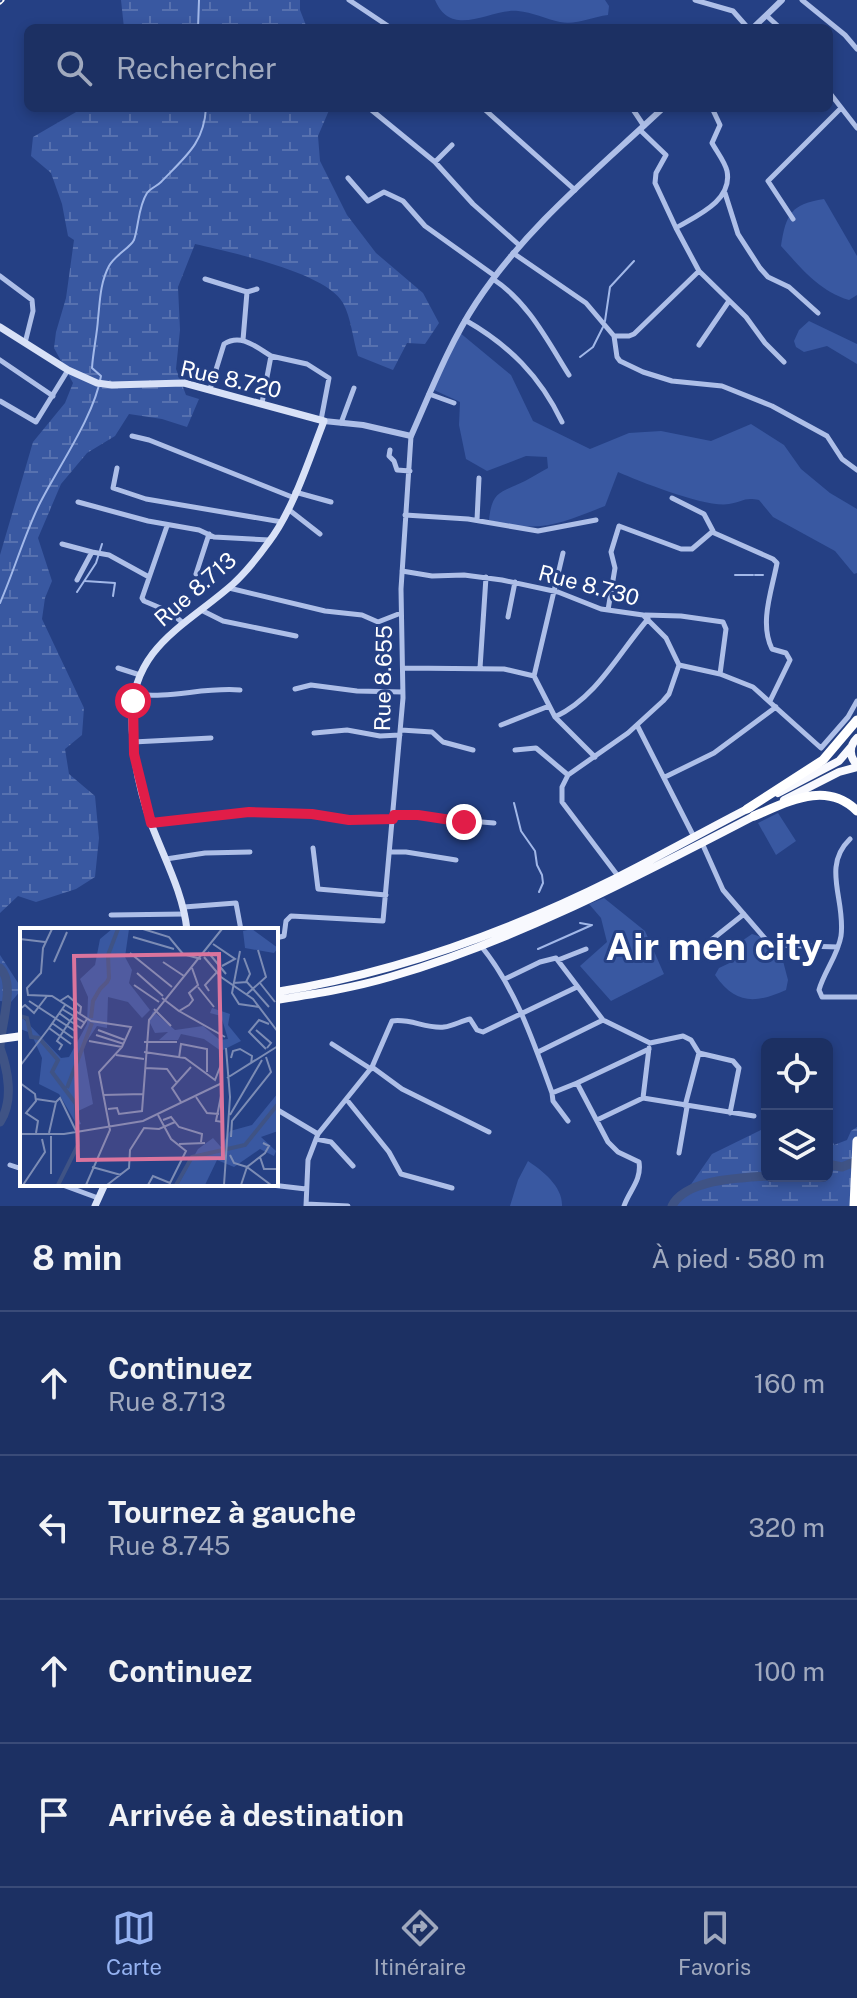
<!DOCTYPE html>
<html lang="fr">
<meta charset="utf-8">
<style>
body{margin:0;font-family:"Public Sans",sans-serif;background:#293c6c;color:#f1f3f6}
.controls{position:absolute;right:24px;bottom:24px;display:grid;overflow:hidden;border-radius:12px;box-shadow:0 4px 12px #0003}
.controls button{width:72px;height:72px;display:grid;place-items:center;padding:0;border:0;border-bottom:2px solid #3a4b78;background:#1c3063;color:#f1f3f6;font:40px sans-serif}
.stop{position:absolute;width:24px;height:24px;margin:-18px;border:6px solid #e11d48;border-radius:50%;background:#fff}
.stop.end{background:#e11d48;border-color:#fff;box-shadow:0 2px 8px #0008}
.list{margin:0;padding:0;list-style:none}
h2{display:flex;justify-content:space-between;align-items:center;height:104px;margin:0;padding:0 32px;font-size:34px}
h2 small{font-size:26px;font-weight:400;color:#a0a9be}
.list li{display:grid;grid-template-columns:52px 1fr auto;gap:24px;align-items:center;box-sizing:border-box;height:144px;padding:0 32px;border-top:2px solid #3a4b78}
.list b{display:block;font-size:30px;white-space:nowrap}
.list p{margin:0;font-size:26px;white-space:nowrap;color:#a0a9be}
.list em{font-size:26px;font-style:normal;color:#a0a9be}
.icon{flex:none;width:44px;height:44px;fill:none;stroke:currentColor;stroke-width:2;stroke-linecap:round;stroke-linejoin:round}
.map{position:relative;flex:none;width:857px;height:1206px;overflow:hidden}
.search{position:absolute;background:#1c3063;box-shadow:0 4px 12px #0003;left:24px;right:24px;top:24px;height:88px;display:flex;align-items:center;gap:20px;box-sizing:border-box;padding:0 28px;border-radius:12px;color:#a0a9be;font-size:30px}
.sheet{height:680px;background:#1c3063}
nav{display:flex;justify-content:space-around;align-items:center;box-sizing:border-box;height:112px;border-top:2px solid #3a4b78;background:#1c3063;font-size:22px;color:#a0a9be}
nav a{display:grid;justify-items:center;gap:4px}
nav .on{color:#95b2f1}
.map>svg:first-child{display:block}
.green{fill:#3958a1}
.wetland{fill:url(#wetland-marsh)}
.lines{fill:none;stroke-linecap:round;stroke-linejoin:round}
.stream{stroke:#a2b8e9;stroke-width:2}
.river{stroke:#3f5385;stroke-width:9}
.minor{stroke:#aebfe8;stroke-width:5}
.tertiary{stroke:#aebfe8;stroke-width:6}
.secondary{stroke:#d8e1f7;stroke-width:7}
.trunk{stroke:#f8f9fe;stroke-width:8}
.motorway{stroke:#fff;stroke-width:9}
.rail-casing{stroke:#fff;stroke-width:5}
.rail{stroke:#254084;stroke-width:2;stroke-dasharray:6;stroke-linecap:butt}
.route{stroke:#e11d48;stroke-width:10}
.labels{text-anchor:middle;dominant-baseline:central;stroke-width:6;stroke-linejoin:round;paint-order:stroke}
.street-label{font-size:22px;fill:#fff;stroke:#254084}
.town-label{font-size:38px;font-weight:bold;fill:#fff;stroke:#254084}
.inset-river{fill:none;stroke:#3f5385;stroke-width:4}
.inset-road{fill:none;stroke:#7c8cb5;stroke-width:2}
.view{fill:#da749d;fill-opacity:0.15;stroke:#da749d;stroke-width:4}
.inset-edge{fill:none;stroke:#fff;stroke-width:4}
</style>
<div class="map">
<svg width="857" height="1206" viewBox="0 0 857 1206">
<defs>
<pattern id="wetland-marsh" width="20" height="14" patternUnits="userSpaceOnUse" patternTransform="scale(2)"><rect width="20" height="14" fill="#3958a1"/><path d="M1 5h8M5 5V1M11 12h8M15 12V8" fill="none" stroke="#5771af"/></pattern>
</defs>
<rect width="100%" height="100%" fill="#254084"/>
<path class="green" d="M435 0H605L609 6 608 15C591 17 577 25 560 22 546 19 532 12 518 11 490 8 452 40 435 0Z
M824 199 857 256V295L849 300C819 291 801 268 781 246 786 214 791 204 824 199Z
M809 321 857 344V364L827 346 804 352 796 347 794 341 799 330Z
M459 332 511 375 533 421 590 449 629 433 661 431 711 441 751 424 784 445 801 469 830 493 857 509V573L854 574 835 551 773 517 759 500C743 497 743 502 729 504 706 508 641 482 618 472L605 506C559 524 539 534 489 520 492 490 501 493 525 481 533 477 540 472 548 468L547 457 526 456 487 471 466 459 459 425 460 402 434 390V383Z
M778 813 796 841 776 855 758 823Z
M604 898 645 931 664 974 611 1001 580 966 607 942 601 918 589 904Z
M752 934 778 942 788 980 786 990C755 1004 735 1004 715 975L719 968 740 958 733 947Z
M528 1161C543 1171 563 1187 562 1206H510L518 1180Z"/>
<path class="wetland" d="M121 0H300V10L307 28H124Z
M83 108H330L318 136 320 161 347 215 376 253 423 293 439 323 425 344 407 343 393 370 358 356C353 340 351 317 343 303 326 272 229 252 195 244L178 287 180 330 176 369 186 395 199 399 187 427 162 419 129 414 115 436 87 453 61 484 38 538 52 581 45 598 42 619 84 708 82 735 65 749 69 774 95 796 99 838 95 877 76 889 36 902 18 896 0 913V555L33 442 65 403 73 383 54 348 56 332 66 298 74 240 68 236 62 204 51 173 31 156 33 137Z
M0 955 22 989 11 1002 0 1001Z
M827 1125 834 1145 847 1140 851 1131 857 1127V1206H676L712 1154 767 1127V1176H827Z"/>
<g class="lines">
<path class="stream" d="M198 28 199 0
M605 321 610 287 634 261
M580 357 593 347 603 327
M735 575H753
M755 575H763
M85 581 115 583 113 596
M77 592 96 563 102 544
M0 603C14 571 24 536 39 505 58 467 94 417 101 376L92 368C93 351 97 336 98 319 100 301 100 283 109 266 115 255 130 248 134 240 139 225 138 207 147 193 151 188 157 186 161 182 186 156 204 143 206 108
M514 803 521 831 535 851 537 865 542 875 543 883 539 892
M580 923 591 925
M538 949 592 925"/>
<path class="river" d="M0 968C16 983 1 1024 0 1047
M0 1048C8 1070 14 1101 0 1122
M827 1164 842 1167 857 1161
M672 1206C686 1179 740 1178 767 1176"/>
<path class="minor" d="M349 0 391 28
M695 0 733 11 748 28
M802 0 845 35 857 49
M767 16 780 28
M829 92 857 128
M369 108 435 162 473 204 519 245
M483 108 575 190
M632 108 644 126
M640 130 666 155 656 173 655 183 676 228
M435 162 452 145
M348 178 368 201 384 192 403 201 425 226 495 276
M725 193 738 234 760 268 768 277 789 287 818 313
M793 219 768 181 841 108
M513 253 586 303 614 336H629L634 334 699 271 676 228C696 216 733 201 727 171 725 162 717 152 712 143L720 125 712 108
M699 271 746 317 765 343 784 362
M0 276 32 300 33 311 25 343
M205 279 247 292 243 340
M493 279C528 302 547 340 569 375
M247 292 257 289
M465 320C509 345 540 376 562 422
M614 336 617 357 620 361 643 372 672 381 722 386 772 406 827 436 842 459 857 470
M699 345 729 301
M271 356 307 364 329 378 321 420
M0 360 53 396
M210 389 224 344C241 333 256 347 271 356L262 403
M429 394 454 403
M0 401 36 422 68 370
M341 423 354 388
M132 436 149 440 292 497
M390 450 389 456 394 461 397 470 410 471
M117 468 113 488 146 499 282 522
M295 492 331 502
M672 498 704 514 713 531
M78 502 148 521 199 530 214 537 270 540
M288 509 320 534
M405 515 468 519 538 531 596 520
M477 520 479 478
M167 526 142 598 144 601 170 612 183 623
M62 544 92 552
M402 571 432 576 464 575 502 580 558 592 601 609 643 615 666 638 679 665 720 674 753 687 821 748 848 717 857 701
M196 574 209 534
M77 580 92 552 109 555 149 577
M229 588 325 611 362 615 378 622 401 613
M201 610 223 621 296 636
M608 610 615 568 611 552 619 526 681 549H692L712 532 773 559 777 563C772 590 759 623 772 649L786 653 790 660 770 701
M645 615 681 616 723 622 726 629 720 674
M508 617 515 582
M118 668 140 675
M403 668 504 669 534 676 555 717 595 757
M480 668 486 577
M534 676 563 553
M295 689 311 685 357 691 403 692
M134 694C170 699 203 687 240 690
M555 717C597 697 618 654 648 619
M501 725 549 706
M637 725 694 837
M401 730 432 732 443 742 473 750
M314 733 347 730 380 736 400 735
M133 742 211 738
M515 750 536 748 568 775
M665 777 714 753 776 707
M394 815 494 823
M151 823 249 812 312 814 349 820 393 819
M850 839C821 867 846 900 841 936 838 955 824 972 819 990L822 997H857
M702 843 723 890 768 942 774 945 838 947
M313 848 318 889 386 895
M390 852H406L456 860
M166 859 205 853 250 852
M618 876 562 802V787L568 775 628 733 663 701 669 694 679 665
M184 907 236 903 241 930
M111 915 185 914
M276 938 284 936 286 921 291 916 383 921 403 698 401 589 411 436
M705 945 744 914
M481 946C515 987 534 1043 552 1093L577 1083 608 1142 618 1152 639 1162C642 1180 629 1191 624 1206
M558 960 586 949
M505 979 540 962 556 958 603 1020 650 1043 683 1036 691 1040 699 1053 733 1061 739 1068 730 1113
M332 1044 371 1069
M538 1052 603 1020
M372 1067 402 1089 489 1132
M577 1083 649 1049
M552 1093 553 1101 568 1121
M643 1098 649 1048
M347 1100 389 1152 401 1174 452 1188
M685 1106 699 1053
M276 1109 318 1134
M597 1120 643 1098 754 1116
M316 1139 331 1142 353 1166
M679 1153 687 1107
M10 1165 22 1169
M60 1184 98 1198
M206 1184H209
M263 1184 306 1189
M306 1204 348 1206
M306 1206 308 1160 318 1134 372 1067 392 1021C410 1018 426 1029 444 1027 453 1026 461 1021 470 1019L477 1030 483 1032 577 987"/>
<path class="tertiary" d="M753 28 782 0
M324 421 363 425 411 436C431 391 449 344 476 303 526 227 597 170 663 108"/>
<path class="secondary" d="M0 327 68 370 97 383 112 385 184 383 324 421C309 459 293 511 268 543 258 557 246 572 233 584 187 625 131 647 132 719 132 755 140 793 152 826 165 860 183 893 187 930
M95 1206 105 1184"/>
<path class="trunk" d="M857 738C849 746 849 756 857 765
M778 793 839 761 851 747
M784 800 839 772 857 767
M276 992C396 973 508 932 616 878 662 855 706 830 751 807
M276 1000C314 994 353 988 390 977 518 940 640 875 758 814
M0 1039 22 1036"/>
<path class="motorway" d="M747 809 823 760 857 720
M754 816C788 802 826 780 857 811
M854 1206 857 1141"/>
<g class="rail-casing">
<path id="rail" d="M0 2 2 0"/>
</g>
<use href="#rail" class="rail"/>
</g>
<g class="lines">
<path class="route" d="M133 701 134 754 151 823 249 812 312 814 349 820 393 819 394 815H418L464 822"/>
</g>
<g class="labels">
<g class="street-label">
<text transform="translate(231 379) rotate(13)">Rue 8.720</text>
<text transform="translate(589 585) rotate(15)">Rue 8.730</text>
<text transform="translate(195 589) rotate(-41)">Rue 8.713</text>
<text transform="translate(383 678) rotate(-89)">Rue 8.655</text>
</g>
<g class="town-label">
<text x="714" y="946">Air men city</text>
</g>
</g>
<g transform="translate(20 928)">
<rect width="258" height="258" fill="#254084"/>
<path d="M232 1 258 20 254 25 225 20 223 3ZM192 80 210 86 208 97 221 113 201 123 184 111 161 106 158 112H139L148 104 135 105 129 93 133 83 155 102 183 98 200 112 208 111 201 88 190 85Z" fill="#3958a1"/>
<path d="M92 1H109L105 29 112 42 109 55 130 82 122 90 108 74 88 69 87 100 77 98 63 119 73 176 56 184 61 196 57 197 39 166 19 156 22 130 11 105 0 101V87L41 130 49 129 67 96 68 69 60 51 75 37 80 11ZM258 165V203L241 209 256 223 254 228 240 221 214 239 197 232 185 257H158L178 221 193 210 201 219 210 203 232 197Z" fill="#3958a1"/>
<path class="inset-river" d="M0 88 7 90 11 109 19 110 38 132 32 144 56 176 58 217 38 257M71 90 73 73 80 61 87 54 89 50 88 27 98 1M47 160 72 95M156 257 172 229 225 217 258 176"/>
<path class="inset-road" d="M32 1 23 20 21 45 7 60 8 67 32 68 71 93 111 99 102 119 79 144 90 202 66 257M123 1 149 9 163 26 181 31M113 9 154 21M0 11 25 14M193 16 215 31 202 38M220 23 212 65 219 76 239 79M188 24 206 46M110 25 152 59M184 29 201 49 233 71 258 104M224 30 230 46 226 54M34 34 47 4M143 34 164 48M117 45 143 68M213 55 227 54 249 79M240 55 255 74M114 57 139 74M178 59 194 79M189 63 185 57 197 44M227 66 246 49 238 22M142 70 159 83 169 77 173 72 169 65 178 57 172 40M9 73 55 103M40 73 48 68 61 79 60 86M45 77 29 100 51 116M0 81 5 77 14 85 27 68M42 81 65 95M134 81 151 98M159 83 205 109M39 85 50 93 37 113 42 117 39 122M54 88 50 93 61 100 67 91M32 95 53 110M78 102 105 112M236 102 251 115 247 120M76 107 104 116M69 113 102 119M124 114H157M246 121 229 104 239 92 249 96M124 124 165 130 195 152 202 134M96 127 124 131M159 130 161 116 187 121V144M211 130 213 123 220 121 232 128 231 136M0 138 29 100M125 140 147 141 157 155M207 150 258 118M0 155 15 166 16 173 6 185 18 193 16 205M83 167 123 166M201 168 196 193 203 194M176 169 187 185 199 186M16 171 36 174 40 170 56 203M161 174 152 160 171 139M88 181 97 180 99 186 122 183 129 92 202 1M138 187 151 211 166 223 149 257M210 187 242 132M143 192 151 189 159 199 182 206 181 214M29 205 36 174M0 206H44L123 193 202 155M211 209 212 193 251 144 246 129M243 215 249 218 245 225 227 239 251 257M159 216 185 215M210 227 214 235 227 239 221 257M240 229 244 241H258M72 239 101 247M31 246V208M3 257 25 224 22 211M87 257 109 240 110 222 124 200 139 201 155 194M128 257 133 248 150 255M204 257 210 169 206 120"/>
<path class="view" d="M199 26 203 230 58 232 54 28Z"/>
<rect width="258" height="258" class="inset-edge"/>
</g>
</svg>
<div class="controls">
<button><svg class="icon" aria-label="locate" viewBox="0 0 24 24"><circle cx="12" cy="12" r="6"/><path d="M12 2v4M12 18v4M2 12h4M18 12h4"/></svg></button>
<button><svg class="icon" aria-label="layers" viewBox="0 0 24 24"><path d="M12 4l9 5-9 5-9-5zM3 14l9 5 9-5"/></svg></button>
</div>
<div class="stop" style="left:133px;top:701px"></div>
<div class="stop end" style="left:464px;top:822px"></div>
<div class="search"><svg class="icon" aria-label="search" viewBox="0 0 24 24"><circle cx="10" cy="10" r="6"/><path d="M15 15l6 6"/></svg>Rechercher</div>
</div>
<section class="sheet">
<h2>8 min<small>À pied · 580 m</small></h2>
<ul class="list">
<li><svg class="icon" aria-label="ahead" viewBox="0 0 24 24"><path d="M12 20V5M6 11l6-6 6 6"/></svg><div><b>Continuez</b><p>Rue 8.713</p></div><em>160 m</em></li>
<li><svg class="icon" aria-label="left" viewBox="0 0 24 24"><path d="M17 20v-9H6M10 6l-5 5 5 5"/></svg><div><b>Tournez à gauche</b><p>Rue 8.745</p></div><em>320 m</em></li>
<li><svg class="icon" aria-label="ahead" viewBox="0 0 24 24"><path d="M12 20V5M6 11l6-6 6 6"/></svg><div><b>Continuez</b></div><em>100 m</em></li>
<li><svg class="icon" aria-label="arrive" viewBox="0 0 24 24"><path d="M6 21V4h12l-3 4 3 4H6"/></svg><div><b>Arrivée à destination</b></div></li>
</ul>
</section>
<nav>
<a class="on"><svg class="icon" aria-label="map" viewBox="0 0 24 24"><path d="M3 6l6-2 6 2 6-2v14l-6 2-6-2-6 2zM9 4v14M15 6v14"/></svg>Carte</a>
<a><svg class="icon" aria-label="directions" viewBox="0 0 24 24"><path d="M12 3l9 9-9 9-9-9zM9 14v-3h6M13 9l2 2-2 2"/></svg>Itinéraire</a>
<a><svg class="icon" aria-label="saved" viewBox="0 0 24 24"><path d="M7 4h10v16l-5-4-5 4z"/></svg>Favoris</a>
</nav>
